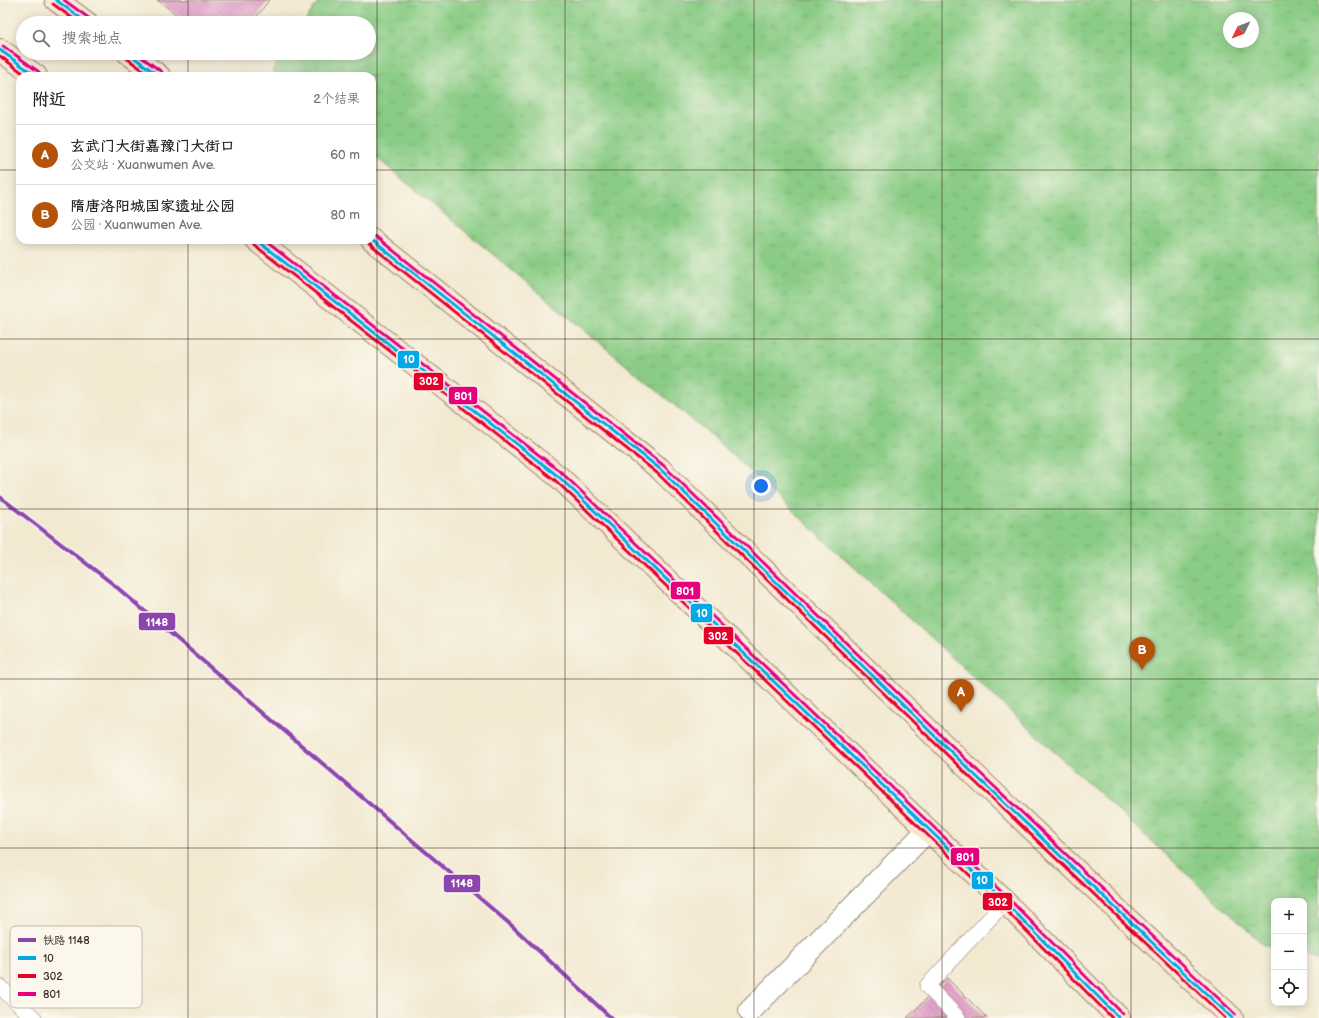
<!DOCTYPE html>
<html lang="zh">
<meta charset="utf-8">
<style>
body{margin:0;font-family:"Balsamiq Sans","LXGW WenKai TC",sans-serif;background:#f2f2f2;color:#222}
.controls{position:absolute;right:12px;bottom:12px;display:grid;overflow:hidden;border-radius:8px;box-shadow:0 2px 10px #0003}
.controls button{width:36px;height:36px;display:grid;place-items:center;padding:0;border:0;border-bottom:1px solid #e0e0e0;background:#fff;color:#222;font:20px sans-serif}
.compass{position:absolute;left:1223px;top:12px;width:36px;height:36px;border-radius:50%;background:#fff;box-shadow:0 2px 10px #0003;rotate:227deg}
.you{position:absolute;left:761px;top:486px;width:14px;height:14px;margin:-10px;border:3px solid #fff;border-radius:50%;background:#1a73e8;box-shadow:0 0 0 6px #1a73e833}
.badge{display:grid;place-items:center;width:26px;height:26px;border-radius:50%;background:#b45309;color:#fff;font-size:13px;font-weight:700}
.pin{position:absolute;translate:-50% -33px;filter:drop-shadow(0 1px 2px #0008)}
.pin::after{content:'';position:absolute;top:21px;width:14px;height:12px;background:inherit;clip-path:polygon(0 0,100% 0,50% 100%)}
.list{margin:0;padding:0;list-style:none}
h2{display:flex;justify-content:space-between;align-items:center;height:52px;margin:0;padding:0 16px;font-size:17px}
h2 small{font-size:13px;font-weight:400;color:#767676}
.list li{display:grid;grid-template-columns:26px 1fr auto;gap:12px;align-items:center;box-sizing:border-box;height:60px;padding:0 16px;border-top:1px solid #e0e0e0}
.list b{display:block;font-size:15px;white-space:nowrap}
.list p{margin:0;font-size:13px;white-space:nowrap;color:#767676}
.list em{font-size:13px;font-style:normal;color:#767676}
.icon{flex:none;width:22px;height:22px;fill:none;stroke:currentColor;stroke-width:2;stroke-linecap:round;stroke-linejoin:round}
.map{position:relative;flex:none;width:1319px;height:1018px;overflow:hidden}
.search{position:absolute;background:#fff;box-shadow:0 2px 10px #0003;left:16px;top:16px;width:360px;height:44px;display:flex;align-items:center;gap:10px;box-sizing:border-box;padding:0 14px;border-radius:22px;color:#767676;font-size:15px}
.panel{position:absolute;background:#fff;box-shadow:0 2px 10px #0003;left:16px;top:72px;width:360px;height:172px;border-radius:12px}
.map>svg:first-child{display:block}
.grass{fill:url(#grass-tufts);stroke:#627b52;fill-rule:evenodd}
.building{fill:url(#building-back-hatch)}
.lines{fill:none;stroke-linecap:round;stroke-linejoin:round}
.service-casing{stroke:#968a78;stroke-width:16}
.tertiary-casing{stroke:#968a78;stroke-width:24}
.secondary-casing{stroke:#968a78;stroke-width:24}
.service{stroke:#fff;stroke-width:15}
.tertiary{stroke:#fff;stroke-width:22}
.secondary{stroke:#fbe5cf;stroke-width:22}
.bus-1-casing{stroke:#fbf7ec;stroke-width:6}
.bus-2-casing{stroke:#fbf7ec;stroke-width:6}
.bus-3-casing{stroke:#fbf7ec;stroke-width:6}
.bus-1{stroke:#03a7e5;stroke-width:3}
.bus-2{stroke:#e4002b;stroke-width:3}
.bus-3{stroke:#e5007d;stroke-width:3}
.rail-1-casing{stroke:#fbf7ec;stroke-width:7}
.rail-1{stroke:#8e44ad;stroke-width:4}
.grid{fill:none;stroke:#3b2a1e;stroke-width:1;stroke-opacity:0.55}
.key{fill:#fbf7ec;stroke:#c1baae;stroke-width:1}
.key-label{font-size:11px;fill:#3b2a1e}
.line-badge{stroke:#fbf7ec;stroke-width:1.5}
.badge-label{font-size:11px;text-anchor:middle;font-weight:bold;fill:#fff}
</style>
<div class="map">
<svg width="1319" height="1018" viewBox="0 0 1319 1018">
<defs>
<pattern id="grass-tufts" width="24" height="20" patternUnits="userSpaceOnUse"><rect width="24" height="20" fill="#8acc85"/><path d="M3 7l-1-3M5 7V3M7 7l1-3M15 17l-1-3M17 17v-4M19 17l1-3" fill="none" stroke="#78af72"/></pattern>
<pattern id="building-back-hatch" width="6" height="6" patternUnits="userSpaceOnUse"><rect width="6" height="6" fill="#df98c5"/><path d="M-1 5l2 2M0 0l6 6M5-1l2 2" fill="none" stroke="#b67c9f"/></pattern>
</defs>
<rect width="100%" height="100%" fill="#fbf7ec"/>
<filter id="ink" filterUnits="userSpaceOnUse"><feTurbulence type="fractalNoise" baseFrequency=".025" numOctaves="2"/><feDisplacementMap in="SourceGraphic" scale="8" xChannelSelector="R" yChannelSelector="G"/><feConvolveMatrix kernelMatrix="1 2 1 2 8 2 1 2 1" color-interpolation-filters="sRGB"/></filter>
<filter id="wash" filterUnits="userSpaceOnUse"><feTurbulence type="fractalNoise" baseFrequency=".012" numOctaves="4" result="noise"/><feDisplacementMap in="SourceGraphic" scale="16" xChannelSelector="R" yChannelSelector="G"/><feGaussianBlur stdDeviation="0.9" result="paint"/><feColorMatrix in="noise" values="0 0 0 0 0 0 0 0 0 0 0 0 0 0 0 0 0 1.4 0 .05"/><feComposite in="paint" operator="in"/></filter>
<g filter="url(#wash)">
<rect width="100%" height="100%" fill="#f2e9d1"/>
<path class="grass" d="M319 0H1319V961L1304 957V901H1274V948L1264 945 714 438 372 154V76H278L272 71 284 53H369V23H304ZM1229 18H1253V42H1229Z"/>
<g id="blocks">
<path class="building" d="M157 0H269L252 23H188Z
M947 978 987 1018H907Z"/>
</g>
</g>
<g filter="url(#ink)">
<use href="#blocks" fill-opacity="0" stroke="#968a78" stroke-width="1"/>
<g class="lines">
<g class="service-casing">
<path id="service" d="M0 987 34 1018
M958 1018 927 986 1005 902"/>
</g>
<g class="tertiary-casing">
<path id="tertiary" d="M750 1011 928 830"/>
</g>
<g class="secondary-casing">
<path id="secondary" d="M56 0 87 23
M0 50 36 76
M128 53 159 76
M256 240 559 477 928 830 1005 902 1119 1018
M372 240 660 469 977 777 1232 1018"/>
</g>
<use href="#service" class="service"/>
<use href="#tertiary" class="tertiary"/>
<use href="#secondary" class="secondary"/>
<g class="bus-1-casing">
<path id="bus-1" d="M56 0 87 23
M0 50 36 76
M128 53 159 76
M256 240 559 477 1005 902 1119 1018
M372 240 660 469 977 777 1232 1018"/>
</g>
<g class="bus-2-casing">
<path id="bus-2" d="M53 4 79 23
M0 56 27 76
M125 57 151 76
M253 244 556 481 1002 906 1112 1018
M369 244 657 473 974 781 1225 1018"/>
</g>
<g class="bus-3-casing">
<path id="bus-3" d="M64 0 90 19
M3 46 39 72
M136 53 162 72
M375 236 663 465 980 773 1235 1014
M264 240 562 473 1008 898 1123 1014"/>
</g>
<use href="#bus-1" class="bus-1"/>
<use href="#bus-2" class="bus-2"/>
<use href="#bus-3" class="bus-3"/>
<g class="rail-1-casing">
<path id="rail-1" d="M0 497 113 584 511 925 611 1018"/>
</g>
<use href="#rail-1" class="rail-1"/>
</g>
</g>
<path class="grid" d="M188 0V23M377 0V1018M565 0V1018M754 0V1018M942 0V1018M1131 0V1018M188 53V76M0 170H20M372 170H1319M188 240V1018M0 339H1319M0 509H1319M0 679H1319M0 848H1319"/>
<rect x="10" y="926" width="132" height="82" rx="6" class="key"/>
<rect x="18" y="938" width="18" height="4" fill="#8e44ad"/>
<rect x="18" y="956" width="18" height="4" fill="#03a7e5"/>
<rect x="18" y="974" width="18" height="4" fill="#e4002b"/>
<rect x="18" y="992" width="18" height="4" fill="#e5007d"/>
<g class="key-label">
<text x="43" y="944">铁路 1148</text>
<text x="43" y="962">10</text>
<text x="43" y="980">302</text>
<text x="43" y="998">801</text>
</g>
<g class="line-badge">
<rect x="397" y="350" width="23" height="19" rx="4" fill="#03a7e5"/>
<rect x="413" y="372" width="31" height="19" rx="4" fill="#e4002b"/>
<rect x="448" y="386" width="30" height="19" rx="4" fill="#e5007d"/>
<rect x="670" y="581" width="31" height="19" rx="4" fill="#e5007d"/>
<rect x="690" y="603" width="23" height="20" rx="4" fill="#03a7e5"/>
<rect x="138" y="612" width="38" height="19" rx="4" fill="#8e44ad"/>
<rect x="703" y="626" width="31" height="19" rx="4" fill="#e4002b"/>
<rect x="950" y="847" width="30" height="19" rx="4" fill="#e5007d"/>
<rect x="971" y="871" width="23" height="19" rx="4" fill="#03a7e5"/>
<rect x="443" y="874" width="38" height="19" rx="4" fill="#8e44ad"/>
<rect x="982" y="892" width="31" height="19" rx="4" fill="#e4002b"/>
</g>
<g class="badge-label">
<text x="409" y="363">10</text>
<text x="429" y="385">302</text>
<text x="463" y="400">801</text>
<text x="685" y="595">801</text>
<text x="702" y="617">10</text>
<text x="157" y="626">1148</text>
<text x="718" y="640">302</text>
<text x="965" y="861">801</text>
<text x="982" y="884">10</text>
<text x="462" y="887">1148</text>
<text x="998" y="906">302</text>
</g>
</svg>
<div class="controls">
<button>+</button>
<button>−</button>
<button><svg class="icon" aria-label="locate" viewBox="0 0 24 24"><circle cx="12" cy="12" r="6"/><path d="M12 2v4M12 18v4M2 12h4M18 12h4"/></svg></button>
</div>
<svg class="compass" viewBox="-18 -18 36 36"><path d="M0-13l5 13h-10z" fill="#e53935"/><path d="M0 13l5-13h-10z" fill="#767676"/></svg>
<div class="you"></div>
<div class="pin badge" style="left:961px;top:712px">A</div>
<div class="pin badge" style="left:1142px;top:670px">B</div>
<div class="search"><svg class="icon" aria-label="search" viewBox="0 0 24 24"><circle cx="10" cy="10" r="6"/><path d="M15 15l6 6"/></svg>搜索地点</div>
<section class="panel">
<h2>附近<small>2个结果</small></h2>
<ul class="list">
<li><span class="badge">A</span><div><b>玄武门大街嘉豫门大街口</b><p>公交站 · Xuanwumen Ave.</p></div><em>60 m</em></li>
<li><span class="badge">B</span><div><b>隋唐洛阳城国家遗址公园</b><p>公园 · Xuanwumen Ave.</p></div><em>80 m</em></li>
</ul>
</section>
</div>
